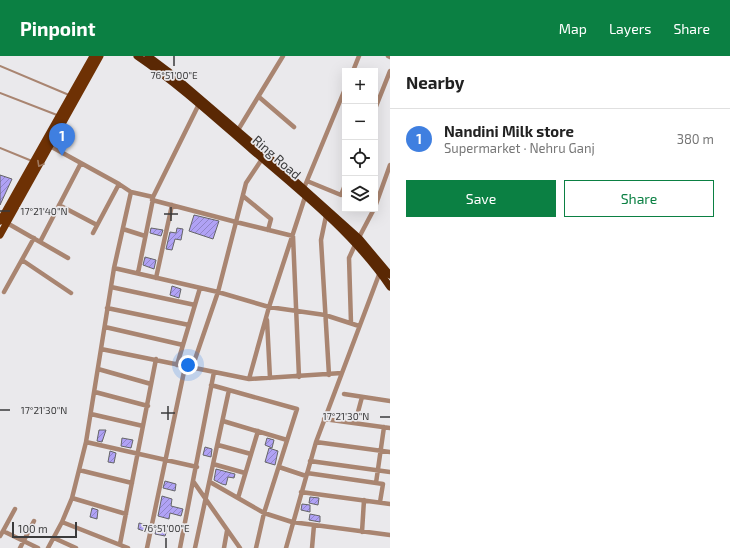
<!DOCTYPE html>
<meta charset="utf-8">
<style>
body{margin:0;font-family:"Exo 2",sans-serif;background:#f2f2f2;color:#222}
.controls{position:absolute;right:12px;top:12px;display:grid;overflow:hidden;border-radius:0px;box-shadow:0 4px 16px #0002}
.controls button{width:36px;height:36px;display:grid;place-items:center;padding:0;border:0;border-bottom:1px solid #e0e0e0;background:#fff;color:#222;font:20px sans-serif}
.scale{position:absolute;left:12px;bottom:10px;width:65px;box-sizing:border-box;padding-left:4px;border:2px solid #3a3a3b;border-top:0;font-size:11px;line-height:14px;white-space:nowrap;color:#3a3a3b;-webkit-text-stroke:3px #eae9ec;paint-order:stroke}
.you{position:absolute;left:188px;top:309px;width:14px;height:14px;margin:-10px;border:3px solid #fff;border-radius:50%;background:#1a73e8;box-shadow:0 0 0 6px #1a73e833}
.badge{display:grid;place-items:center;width:26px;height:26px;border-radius:50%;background:#0b8043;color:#fff;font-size:13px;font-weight:700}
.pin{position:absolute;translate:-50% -33px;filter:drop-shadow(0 1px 2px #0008)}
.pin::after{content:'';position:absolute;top:21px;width:14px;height:12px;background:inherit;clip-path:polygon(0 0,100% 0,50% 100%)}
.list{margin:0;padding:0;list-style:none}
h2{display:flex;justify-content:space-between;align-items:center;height:52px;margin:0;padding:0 16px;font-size:17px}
h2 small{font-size:13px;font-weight:400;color:#767676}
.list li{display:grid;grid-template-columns:26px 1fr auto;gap:12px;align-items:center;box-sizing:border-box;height:60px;padding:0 16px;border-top:1px solid #e0e0e0}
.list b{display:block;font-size:15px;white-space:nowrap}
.list p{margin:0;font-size:13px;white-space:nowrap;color:#767676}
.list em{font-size:13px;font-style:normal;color:#767676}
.actions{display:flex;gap:8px;padding:12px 16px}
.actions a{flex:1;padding:9px 0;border:1px solid #0b8043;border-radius:0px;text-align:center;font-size:14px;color:#0b8043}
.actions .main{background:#0b8043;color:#fff}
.icon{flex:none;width:22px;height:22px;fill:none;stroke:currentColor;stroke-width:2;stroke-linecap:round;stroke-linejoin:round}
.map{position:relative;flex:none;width:390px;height:492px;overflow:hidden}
header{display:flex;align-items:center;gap:24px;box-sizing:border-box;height:56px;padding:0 20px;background:#0b8043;color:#fff}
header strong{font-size:19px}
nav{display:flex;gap:22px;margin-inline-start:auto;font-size:14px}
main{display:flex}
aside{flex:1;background:#fff}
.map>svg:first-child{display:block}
.building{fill:url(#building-hatch);stroke:#656568}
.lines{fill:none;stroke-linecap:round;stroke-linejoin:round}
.service{stroke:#a98571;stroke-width:2}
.minor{stroke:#a98571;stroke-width:4.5}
.primary{stroke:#6e3104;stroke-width:7}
.trunk{stroke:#5a2804;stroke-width:7}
.oneway{stroke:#a07b61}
.ticks{fill:none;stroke:#3a3a3b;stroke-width:1.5}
.labels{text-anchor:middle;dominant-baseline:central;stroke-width:3.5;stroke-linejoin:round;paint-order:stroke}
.street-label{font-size:13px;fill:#3a3a3b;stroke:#eae9ec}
.ticks-label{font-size:10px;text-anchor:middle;fill:#3a3a3b;stroke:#eae9ec;stroke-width:3.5;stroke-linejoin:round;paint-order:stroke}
</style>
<header>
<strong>Pinpoint</strong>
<nav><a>Map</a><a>Layers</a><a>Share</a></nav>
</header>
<main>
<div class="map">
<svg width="390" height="492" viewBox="0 0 390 492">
<defs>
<pattern id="building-hatch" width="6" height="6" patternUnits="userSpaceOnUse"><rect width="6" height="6" fill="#b0a2f5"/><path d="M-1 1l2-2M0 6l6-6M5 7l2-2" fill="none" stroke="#9085c8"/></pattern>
</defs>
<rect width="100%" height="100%" fill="#eae9ec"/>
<path class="building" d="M0 119 12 123 0 149Z
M194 159 219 165 213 183 189 175Z
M151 172 163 174 161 180 150 177Z
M177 172 183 173 181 184 175 183 172 194 166 193 170 176 176 177Z
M145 201 156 204 154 213 143 209Z
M172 230 181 233 179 242 170 239Z
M99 374H106L102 386 97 385Z
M122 382 133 384 131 392 121 390Z
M267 382 274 384 272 392 265 389Z
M205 391 212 393 211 401 203 399Z
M269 392 278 395 275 409 265 406Z
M110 395 116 397 114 407 108 406Z
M216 413 235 418 234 422 228 421 226 429 222 428 214 424Z
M165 425 176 428 175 435 163 432Z
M162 440 172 443 171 450 183 453 181 460 170 457 169 463 158 460Z
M310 441 319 442 318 449 309 447Z
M302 448 310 449V456L301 454Z
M92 452 98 454 97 463 90 461Z
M310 458 320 460V466L309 464Z
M139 467 148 469 147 476 138 473Z
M157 471 167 474 165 480 155 478Z"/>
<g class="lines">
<path class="service" d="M0 10 69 39
M0 37 57 59
M0 92 32 105"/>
<path class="minor" d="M388 0 390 1
M353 15 359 0
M259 41 294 71
M375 53 390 15
M238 74 283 0
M50 90 119 128 93 177
M307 125 341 139 345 129
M119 128 131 136
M304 132 345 33
M243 140 271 163 268 174
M152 144 236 166 246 127 262 103
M59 149 97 169
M375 151 390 109
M326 160 321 184 329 319
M7 167 68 202
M123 173 145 180
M40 186 81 107
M22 204 71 237
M114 212 218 236 269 251 325 259 359 270
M138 217 153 143
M156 222 172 149
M111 231 195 249
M4 236 34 182
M107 252 189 269
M267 264 270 322
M351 267 349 202 355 189 374 153
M105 271 183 289
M101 293 249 323 342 317
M177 309 200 232
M192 312 218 236 236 166 293 180 299 321
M98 313 151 328
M249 323 269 251 305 141
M211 329 297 353 264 457 256 492
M95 336 148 350
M344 338 390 345
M91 358 143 370
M324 363 390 372
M223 365 287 384
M355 367 362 341
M86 386 197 411
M316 386 390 396
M218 389 251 398
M310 405 390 416
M213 408 245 417
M279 411 306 420
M79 414 132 427
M307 417 383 428 380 446
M193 425 240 492
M210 426 264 457 292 466 390 479
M376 427 384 371
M301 436 390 448
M72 442 126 458
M238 442 258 375
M62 466 128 492
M3 475 15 453
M362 476 364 444
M0 480 3 475 38 492
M54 482 76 492
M120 488 156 303
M20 492 34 465
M48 492 62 466 72 442 86 386 114 212 131 136 153 141 199 48
M147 492 185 311
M180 492 214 316
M195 492 229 334
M224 492 227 475
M286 492 316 386 380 216
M312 492 314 469"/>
<path class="primary" d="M0 165 93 0
M0 179 100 0"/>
<path class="trunk" d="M137 0C178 28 215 62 252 94 300 135 355 179 390 231
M148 0 168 15 272 104 359 182 390 219"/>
</g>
<defs><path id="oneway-chevron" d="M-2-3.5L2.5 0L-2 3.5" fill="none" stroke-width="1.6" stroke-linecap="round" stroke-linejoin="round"/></defs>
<use class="oneway" href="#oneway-chevron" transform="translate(40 108) rotate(119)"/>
<path class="ticks" d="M174 10V0M0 155H10M164 158H178M171 165V151M0 354H10M161 357H175M380 361H390M168 364V350M166 492V482"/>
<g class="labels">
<g class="street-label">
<text transform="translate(277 101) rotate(41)">Ring Road</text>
</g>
</g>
<g class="ticks-label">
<text x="174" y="23">76°51'00"E</text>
<text x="44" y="159">17°21'40"N</text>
<text x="44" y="358">17°21'30"N</text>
<text x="346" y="364">17°21'30"N</text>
<text x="166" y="476">76°51'00"E</text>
</g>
</svg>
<div class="controls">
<button>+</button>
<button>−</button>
<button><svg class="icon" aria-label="locate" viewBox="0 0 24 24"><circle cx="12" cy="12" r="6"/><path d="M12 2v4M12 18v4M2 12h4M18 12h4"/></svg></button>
<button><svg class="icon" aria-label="layers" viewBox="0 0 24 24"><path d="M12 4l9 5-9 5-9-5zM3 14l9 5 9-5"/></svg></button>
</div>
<div class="scale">100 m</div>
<div class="you"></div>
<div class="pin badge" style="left:62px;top:100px;background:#3f7fe0">1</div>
</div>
<aside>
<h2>Nearby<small></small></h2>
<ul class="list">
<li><span class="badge" style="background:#3f7fe0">1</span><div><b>Nandini Milk store</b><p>Supermarket · Nehru Ganj</p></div><em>380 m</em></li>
</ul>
<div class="actions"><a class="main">Save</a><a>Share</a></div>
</aside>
</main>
